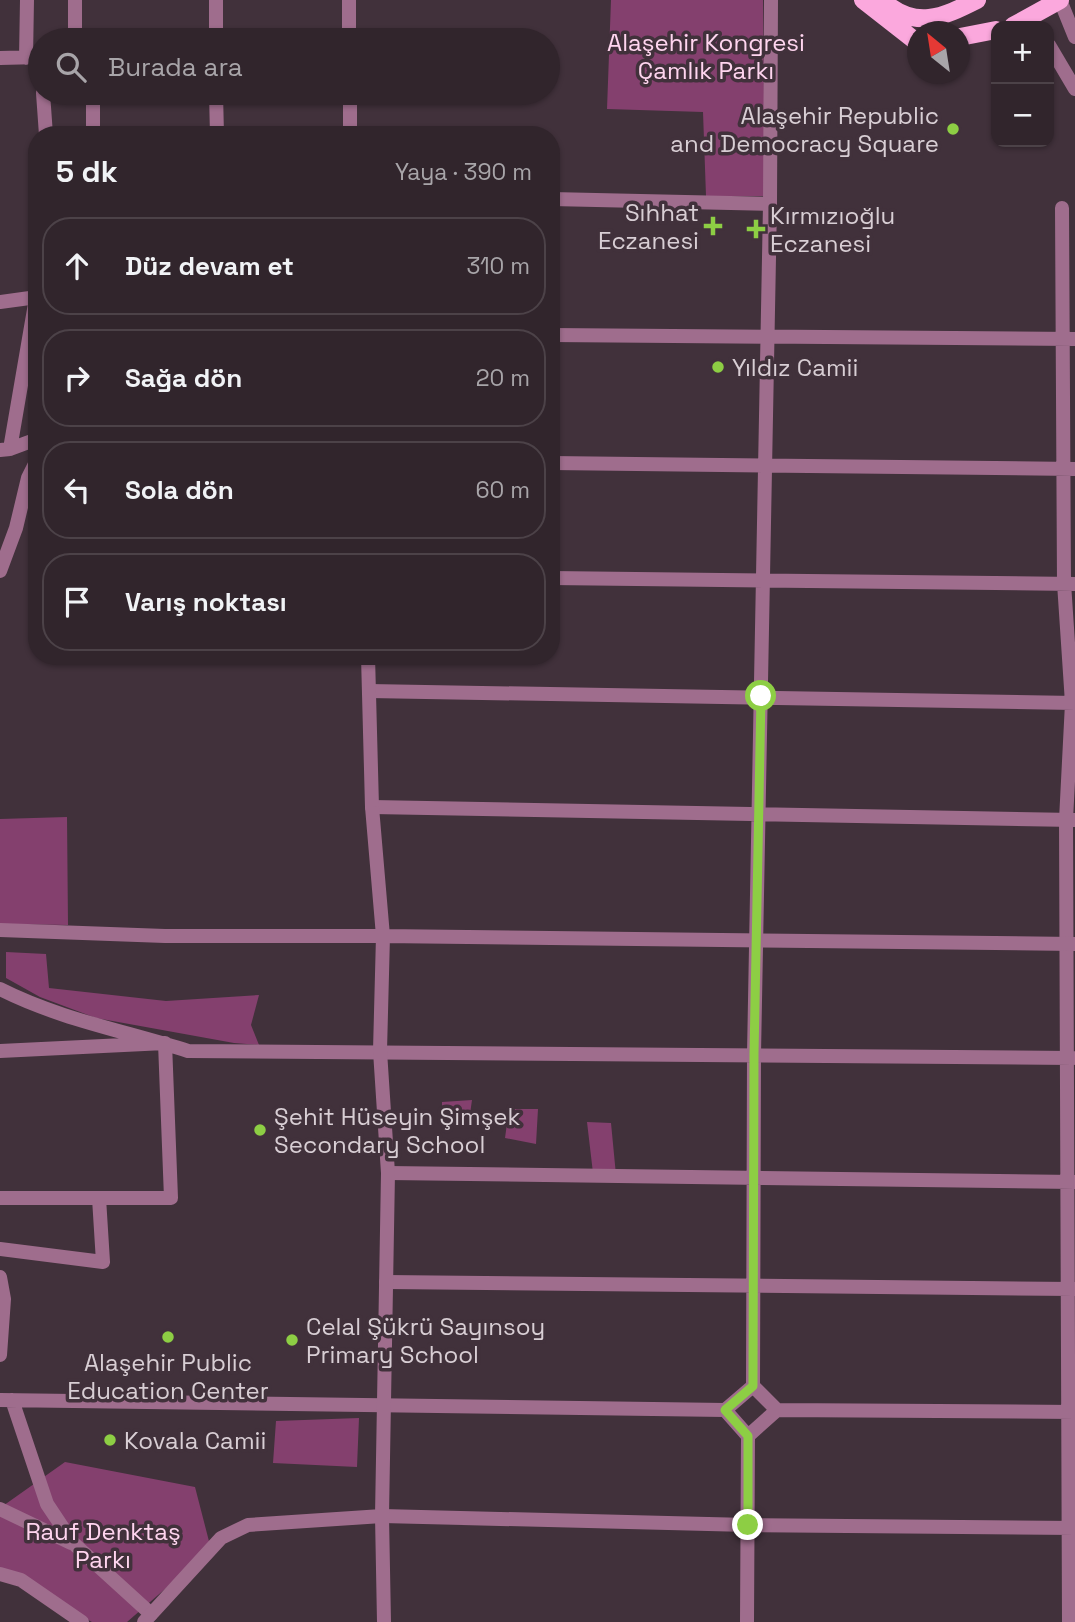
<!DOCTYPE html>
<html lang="tr">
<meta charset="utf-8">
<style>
body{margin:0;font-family:"Space Grotesk",sans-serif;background:#3d3138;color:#f1f3f6}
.controls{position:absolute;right:21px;top:21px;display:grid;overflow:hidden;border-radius:14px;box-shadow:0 2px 5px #0004}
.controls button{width:63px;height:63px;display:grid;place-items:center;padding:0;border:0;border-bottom:2px solid #4c4248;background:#31252c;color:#f1f3f6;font:35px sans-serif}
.compass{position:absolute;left:907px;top:21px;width:63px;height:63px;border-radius:50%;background:#31252c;box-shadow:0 2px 5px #0004;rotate:330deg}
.stop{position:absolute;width:21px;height:21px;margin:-16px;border:5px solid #8dce44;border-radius:50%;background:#fff}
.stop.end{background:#8dce44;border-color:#fff;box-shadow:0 2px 7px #0008}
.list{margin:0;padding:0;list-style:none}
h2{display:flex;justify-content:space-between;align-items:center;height:91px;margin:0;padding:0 28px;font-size:30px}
h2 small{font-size:23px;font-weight:400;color:#a8a5a9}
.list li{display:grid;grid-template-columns:46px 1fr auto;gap:21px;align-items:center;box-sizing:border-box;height:98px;margin:0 14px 14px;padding:0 14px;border:2px solid #4c4248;border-radius:28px}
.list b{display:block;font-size:26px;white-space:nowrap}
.list em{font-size:23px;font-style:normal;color:#a8a5a9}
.icon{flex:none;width:38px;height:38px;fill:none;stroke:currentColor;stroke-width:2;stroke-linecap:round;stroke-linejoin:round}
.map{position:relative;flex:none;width:1075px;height:1622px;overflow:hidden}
.search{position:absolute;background:#31252c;box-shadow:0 2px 5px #0004;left:28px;top:28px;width:532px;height:77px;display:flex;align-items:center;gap:18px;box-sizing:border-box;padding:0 24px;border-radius:38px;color:#a8a5a9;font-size:26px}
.panel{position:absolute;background:#31252c;box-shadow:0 2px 5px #0004;left:28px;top:126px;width:532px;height:539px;border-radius:28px}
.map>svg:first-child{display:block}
.green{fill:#84406e}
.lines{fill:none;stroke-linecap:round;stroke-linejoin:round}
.minor{stroke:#9f6d8d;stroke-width:14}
.tertiary{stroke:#9f6d8d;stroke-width:14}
.primary{stroke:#fba8dd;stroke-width:18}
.route{stroke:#8dce44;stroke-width:9}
.poi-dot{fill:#8dce44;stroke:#41313b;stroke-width:2.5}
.labels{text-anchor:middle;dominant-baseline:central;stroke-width:7;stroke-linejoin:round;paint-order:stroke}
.park-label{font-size:24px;fill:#ffd5ef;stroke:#41313b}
.poi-label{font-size:24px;fill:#d8ced4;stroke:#41313b;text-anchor:start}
</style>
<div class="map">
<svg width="1075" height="1622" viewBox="0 0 1075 1622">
<rect width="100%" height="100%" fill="#41313b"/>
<path class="green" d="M611 0H763L765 196H706L703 112 607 109Z
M67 817 68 925 0 924V819Z
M6 952 46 954 49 988 166 1001 259 995 251 1025 259 1045 234 1043 96 1018 40 997 6 978Z
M472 1100 469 1121 442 1120V1102Z
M509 1109H538L536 1144 505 1138Z
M587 1122 611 1123 616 1175 593 1173Z
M359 1418 357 1467 273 1463 276 1421Z
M65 1462 195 1487 211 1549 127 1622H92L0 1572V1508Z"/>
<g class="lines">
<path class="minor" d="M75 0V40
M216 0V40
M771 0 770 204 754 1054 753 1386 777 1410
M0 58 40 57
M26 58 27 0
M43 93 46 135
M93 93V135
M216 93 217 135
M1062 208 1064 583 1072 703 1066 820 1069 1622
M551 335 1075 339
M10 449 36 298
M0 450 10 449 37 439
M551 463 1075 469
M0 571 16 528 28 478 37 460
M551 578 1075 584
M369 691 1075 703
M372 807 1074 820
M0 989C59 1019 125 1031 188 1051L1073 1058
M0 1051 165 1043 171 1198H0
M388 1173 1075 1182
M0 1249 103 1262 99 1198
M0 1277 4 1299 0 1355
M386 1282 1074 1289
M0 1400 725 1410 753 1386
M12 1400 47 1504 73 1543 151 1614
M725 1410 748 1436 747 1622
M748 1436 777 1410 1075 1412
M0 1509 71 1543
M382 1516 748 1525 1075 1528
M0 1574 21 1580 82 1622"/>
<path class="tertiary" d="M349 0V40
M1060 0 1075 37
M1049 45 1075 89
M350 93V135
M551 199 770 204
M0 302 37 297
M368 656 372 807 383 936 380 1051 388 1173 382 1516 384 1622
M0 930 165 936H383L1075 944
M144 1622 221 1538 248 1525 382 1516"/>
<path class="primary" d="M863 0 918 43
M882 0C915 31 943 17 977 0
M1013 26 1060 0
M960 37 996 30"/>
</g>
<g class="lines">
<path class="route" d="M748 1525V1436L725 1410 753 1386 754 1054 761 696"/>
</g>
<g class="poi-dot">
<circle cx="953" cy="129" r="7"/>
<path d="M709.5 215.5h7v7h7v7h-7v7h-7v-7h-7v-7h7z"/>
<path d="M752.5 218.5h7v7h7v7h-7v7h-7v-7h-7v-7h7z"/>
<circle cx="718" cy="367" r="7"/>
<circle cx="260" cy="1130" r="7"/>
<circle cx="168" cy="1337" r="7"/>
<circle cx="292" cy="1340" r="7"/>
<circle cx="110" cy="1440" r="7"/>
</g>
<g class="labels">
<g class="park-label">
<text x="706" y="42">Alaşehir Kongresi<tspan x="706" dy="28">Çamlık Parkı</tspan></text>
<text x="103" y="1531">Rauf Denktaş<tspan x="103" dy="28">Parkı</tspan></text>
</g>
<g class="poi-label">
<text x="939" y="115" text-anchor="end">Alaşehir Republic<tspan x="939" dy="28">and Democracy Square</tspan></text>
<text x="699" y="212" text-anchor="end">Sıhhat<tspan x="699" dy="28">Eczanesi</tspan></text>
<text x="770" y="215">Kırmızıoğlu<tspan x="770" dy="28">Eczanesi</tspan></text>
<text x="732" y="367">Yıldız Camii</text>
<text x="274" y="1116">Şehit Hüseyin Şimşek<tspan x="274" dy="28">Secondary School</tspan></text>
<text x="306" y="1326">Celal Şükrü Sayınsoy<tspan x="306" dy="28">Primary School</tspan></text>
<text x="168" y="1362" text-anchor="middle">Alaşehir Public<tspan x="168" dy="28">Education Center</tspan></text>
<text x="124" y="1440">Kovala Camii</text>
</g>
</g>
</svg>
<div class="controls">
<button>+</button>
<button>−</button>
</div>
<svg class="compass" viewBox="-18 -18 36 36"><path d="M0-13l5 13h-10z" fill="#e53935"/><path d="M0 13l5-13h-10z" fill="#a8a5a9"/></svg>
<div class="stop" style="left:761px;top:696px"></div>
<div class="stop end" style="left:748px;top:1525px"></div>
<div class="search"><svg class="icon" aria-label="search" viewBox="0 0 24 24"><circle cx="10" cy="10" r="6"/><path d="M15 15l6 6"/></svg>Burada ara</div>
<section class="panel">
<h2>5 dk<small>Yaya · 390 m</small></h2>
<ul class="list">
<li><svg class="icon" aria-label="ahead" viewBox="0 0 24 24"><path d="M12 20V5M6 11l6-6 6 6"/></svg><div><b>Düz devam et</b></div><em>310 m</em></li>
<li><svg class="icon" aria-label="right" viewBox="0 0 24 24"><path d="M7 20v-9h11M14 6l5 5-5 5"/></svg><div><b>Sağa dön</b></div><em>20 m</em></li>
<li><svg class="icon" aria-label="left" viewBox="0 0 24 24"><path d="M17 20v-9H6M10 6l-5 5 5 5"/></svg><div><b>Sola dön</b></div><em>60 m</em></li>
<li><svg class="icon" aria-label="arrive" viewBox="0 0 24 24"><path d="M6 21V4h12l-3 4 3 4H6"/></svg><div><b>Varış noktası</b></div></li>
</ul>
</section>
</div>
